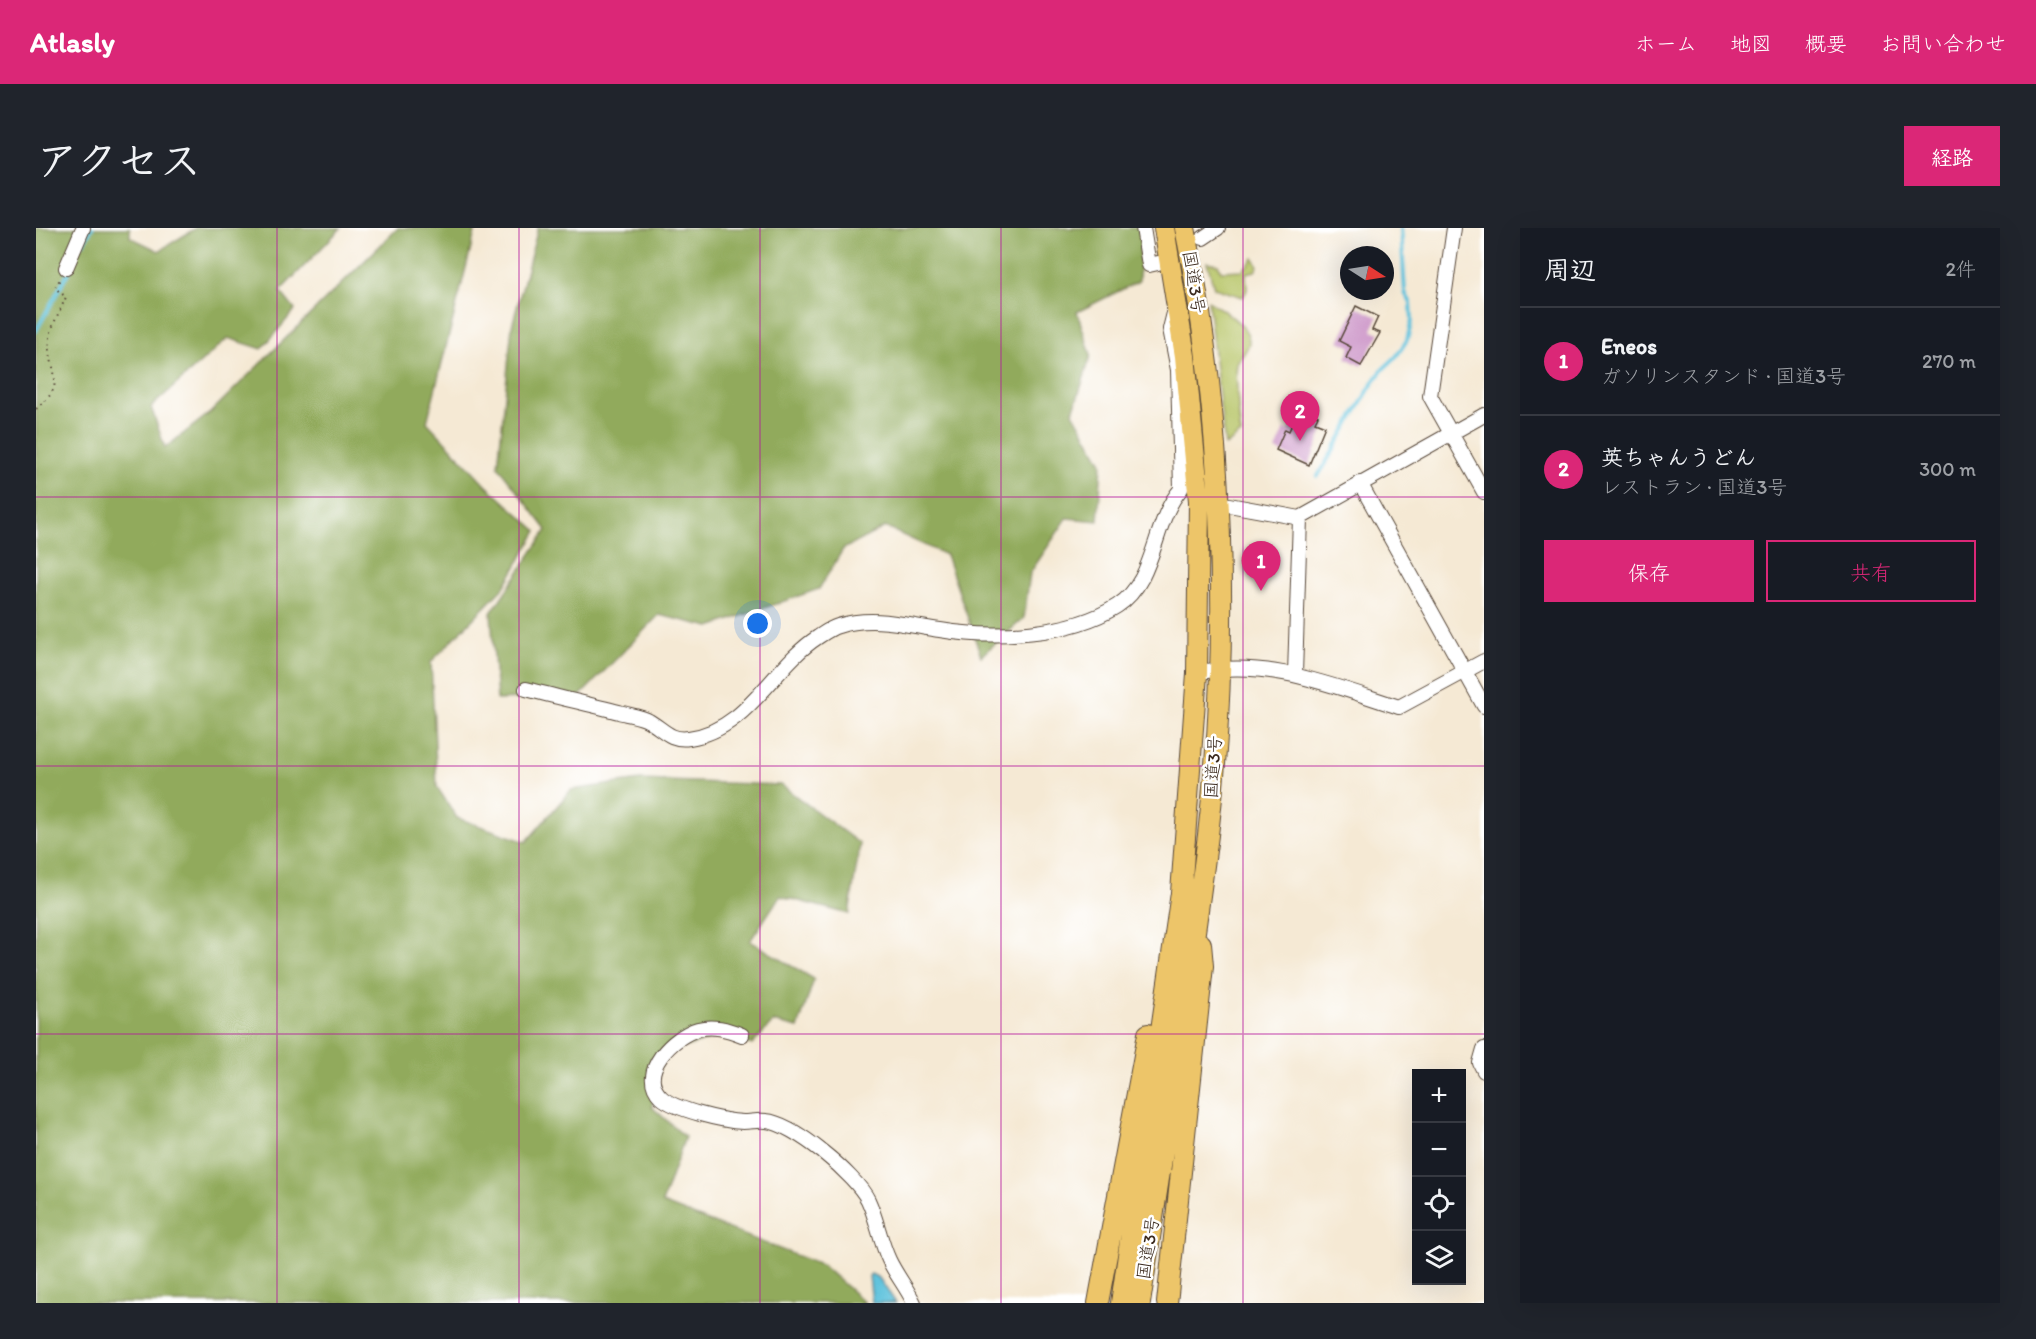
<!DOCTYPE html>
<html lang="ja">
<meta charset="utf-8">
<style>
body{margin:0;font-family:Itim,"Klee One",sans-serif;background:#20242c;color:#f1f3f6}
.controls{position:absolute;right:18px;bottom:18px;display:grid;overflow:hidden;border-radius:0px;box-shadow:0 6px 24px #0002}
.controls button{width:54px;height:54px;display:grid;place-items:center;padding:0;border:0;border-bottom:2px solid #363941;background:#171b24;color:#f1f3f6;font:30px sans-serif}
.compass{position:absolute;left:1304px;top:18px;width:54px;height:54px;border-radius:50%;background:#171b24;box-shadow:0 6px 24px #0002;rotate:102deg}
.you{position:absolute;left:722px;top:396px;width:21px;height:21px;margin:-15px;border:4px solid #fff;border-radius:50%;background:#1a73e8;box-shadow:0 0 0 9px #1a73e833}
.badge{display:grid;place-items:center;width:39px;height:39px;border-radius:50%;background:#db2777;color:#fff;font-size:20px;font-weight:700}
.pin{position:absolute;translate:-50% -50px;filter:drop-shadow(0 2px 3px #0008)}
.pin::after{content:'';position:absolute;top:32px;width:21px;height:18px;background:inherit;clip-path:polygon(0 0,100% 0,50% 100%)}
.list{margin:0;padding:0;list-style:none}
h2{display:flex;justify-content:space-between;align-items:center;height:78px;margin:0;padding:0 24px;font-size:26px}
h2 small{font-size:20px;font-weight:400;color:#9ea1a6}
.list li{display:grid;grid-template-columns:39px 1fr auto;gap:18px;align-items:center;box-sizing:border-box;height:108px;padding:0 24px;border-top:2px solid #363941}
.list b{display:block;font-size:22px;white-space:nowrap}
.list p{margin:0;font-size:20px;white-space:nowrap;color:#9ea1a6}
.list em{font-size:20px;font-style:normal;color:#9ea1a6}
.actions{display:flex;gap:12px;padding:18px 24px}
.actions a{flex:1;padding:14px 0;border:2px solid #db2777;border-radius:0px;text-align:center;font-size:21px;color:#db2777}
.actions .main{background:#db2777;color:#fff}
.icon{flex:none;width:33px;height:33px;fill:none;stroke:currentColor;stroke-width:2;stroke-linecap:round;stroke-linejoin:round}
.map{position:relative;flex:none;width:1448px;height:1075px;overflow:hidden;border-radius:0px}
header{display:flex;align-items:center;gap:36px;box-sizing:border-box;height:84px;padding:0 30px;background:#db2777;color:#fff}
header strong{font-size:28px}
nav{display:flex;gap:33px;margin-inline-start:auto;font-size:21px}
.intro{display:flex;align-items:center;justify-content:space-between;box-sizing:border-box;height:144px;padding:0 36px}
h1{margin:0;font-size:42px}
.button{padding:15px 27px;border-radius:0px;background:#db2777;color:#fff;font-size:21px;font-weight:700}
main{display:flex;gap:36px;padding:0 36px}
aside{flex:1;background:#171b24;border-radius:0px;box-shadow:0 6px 24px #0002}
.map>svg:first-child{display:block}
.green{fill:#b7c567;stroke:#797842;stroke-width:1.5}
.forest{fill:#91aa5c;stroke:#666a3d;stroke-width:1.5}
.water{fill:#60c3dd;stroke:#4e767e;stroke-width:1.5}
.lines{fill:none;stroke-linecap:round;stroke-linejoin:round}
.stream{stroke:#60c3dd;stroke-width:4}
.building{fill:#cc95c8}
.minor-casing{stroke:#574739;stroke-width:16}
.highway-casing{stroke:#574739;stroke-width:22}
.path{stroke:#574739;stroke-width:2;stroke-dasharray:1.5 4.5;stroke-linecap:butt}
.minor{stroke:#fff;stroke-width:14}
.highway{stroke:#edc569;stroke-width:20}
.grid{fill:none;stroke:#b5179e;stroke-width:1.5;stroke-opacity:0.55}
.labels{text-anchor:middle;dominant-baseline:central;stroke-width:5;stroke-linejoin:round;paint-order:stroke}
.street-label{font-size:18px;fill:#3b2a1e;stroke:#fff}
</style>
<header>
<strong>Atlasly</strong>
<nav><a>ホーム</a><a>地図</a><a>概要</a><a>お問い合わせ</a></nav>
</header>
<div class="intro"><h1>アクセス</h1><a class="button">経路</a></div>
<main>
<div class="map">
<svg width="1448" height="1075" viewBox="0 0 1448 1075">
<rect width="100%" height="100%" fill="#fff"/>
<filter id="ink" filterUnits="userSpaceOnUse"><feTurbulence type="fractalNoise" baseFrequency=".0167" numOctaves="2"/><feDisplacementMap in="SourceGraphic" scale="12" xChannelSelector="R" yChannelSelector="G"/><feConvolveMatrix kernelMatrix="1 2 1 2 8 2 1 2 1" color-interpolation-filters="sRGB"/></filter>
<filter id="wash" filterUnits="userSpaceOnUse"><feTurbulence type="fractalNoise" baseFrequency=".008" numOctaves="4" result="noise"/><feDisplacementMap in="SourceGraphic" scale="24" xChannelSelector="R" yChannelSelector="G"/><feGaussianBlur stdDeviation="1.35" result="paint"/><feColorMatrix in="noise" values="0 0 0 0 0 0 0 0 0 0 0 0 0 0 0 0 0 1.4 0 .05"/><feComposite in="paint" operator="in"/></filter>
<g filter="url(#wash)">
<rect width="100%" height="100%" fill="#f5e9d4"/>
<path class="green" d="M1218 30 1222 38 1219 43 1210 45 1211 62 1207 69 1178 60 1171 34 1182 36 1185 43 1207 42Z
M1172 73C1185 81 1215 98 1213 115 1212 123 1204 128 1201 136 1199 143 1203 196 1205 206L1189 218Z"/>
<path class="forest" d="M0 0H94V9L123 23 160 0H305L244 63 259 82 226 121 192 110 115 179 129 220 175 184 362 0H440L391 194 451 258 501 303 468 359 395 434 401 559 421 590 490 614 535 562 604 552 745 557 824 616 813 686 744 668 714 713 778 751 762 800 737 794 716 817 686 808 624 826 616 879 649 909 626 975 787 1038 829 1075H0Z
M502 0H1105L1103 53 1041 84 1055 127 1037 184 1066 235 1062 293 1031 290 994 345 988 390 945 428 910 327 849 299 807 321 783 361 674 399 623 387 543 469 461 472 455 385 511 302 462 238 476 98Z"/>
<path class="water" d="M835 1046 843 1050 860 1075H836L833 1048Z"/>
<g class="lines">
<path class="stream" d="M47 15 56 0
M0 103 33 43
M1282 248 1335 158 1347 141 1360 129 1371 112 1376 92 1375 75 1369 65 1365 0"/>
</g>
<g id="blocks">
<path class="building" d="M1320 78 1342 89 1336 102 1344 105 1325 138 1310 130 1315 119 1303 113Z
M1263 180 1282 188 1279 194 1289 198 1273 237 1240 222 1249 201 1253 203Z"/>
</g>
</g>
<g filter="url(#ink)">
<use href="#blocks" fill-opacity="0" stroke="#574739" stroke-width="1.5"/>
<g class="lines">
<g class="minor-casing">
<path id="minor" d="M1107 0 1113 37 1122 35
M1418 0 1394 168 1448 264
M1167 10 1182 0
M30 40 47 0
M1324 255 1448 478
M1182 275 1264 290 1448 187
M1161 445C1228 429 1300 459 1363 479L1448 433
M1259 446 1264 290
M490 461C521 469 552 476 583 484 592 487 605 488 613 493 627 501 634 513 653 510 712 502 736 439 782 409 788 405 795 400 802 398 837 387 869 397 904 402 957 411 1034 408 1081 378 1121 352 1116 294 1145 261L1142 142 1134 101 1139 81
M706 807C691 801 677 797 662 801 638 808 600 844 625 869 639 882 688 893 707 894 715 894 722 892 730 893 757 895 820 947 832 972 841 991 844 1013 853 1032 860 1047 871 1060 878 1075
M1448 821 1444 835 1448 843"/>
</g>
<g class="highway-casing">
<path id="highway" d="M1062 1075 1112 806
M1085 1075 1145 665 1161 445 1163 273 1149 128 1128 0
M1104 1075C1128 919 1152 763 1172 607 1195 414 1188 190 1149 0
M1131 1075 1167 738 1165 716"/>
</g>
<path class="path" d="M0 181C35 154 10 143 14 109 16 96 25 81 30 69L19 60 24 51"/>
<use href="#minor" class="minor"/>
<use href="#highway" class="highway"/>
</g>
</g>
<path class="grid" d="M241 0V1075M483 0V1075M724 0V1075M965 0V1075M1207 0V1075M0 269H1448M0 538H1448M0 806H1448"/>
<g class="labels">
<g class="street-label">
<text transform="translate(1158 54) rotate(81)">国道3号</text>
<text transform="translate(1177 539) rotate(-86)">国道3号</text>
<text transform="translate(1112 1020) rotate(-81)">国道3号</text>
</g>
</g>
</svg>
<div class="controls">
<button>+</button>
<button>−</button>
<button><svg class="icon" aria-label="locate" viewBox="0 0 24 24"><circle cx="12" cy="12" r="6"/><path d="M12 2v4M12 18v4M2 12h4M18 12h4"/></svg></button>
<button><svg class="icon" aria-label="layers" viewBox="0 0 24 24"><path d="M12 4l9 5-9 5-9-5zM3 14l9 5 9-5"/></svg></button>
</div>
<svg class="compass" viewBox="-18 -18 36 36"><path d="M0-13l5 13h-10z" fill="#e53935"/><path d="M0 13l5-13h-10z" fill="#9ea1a6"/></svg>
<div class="you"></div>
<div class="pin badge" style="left:1225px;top:363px">1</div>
<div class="pin badge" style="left:1264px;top:213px">2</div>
</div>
<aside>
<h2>周辺<small>2件</small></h2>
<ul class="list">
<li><span class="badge">1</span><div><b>Eneos</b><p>ガソリンスタンド · 国道3号</p></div><em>270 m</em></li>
<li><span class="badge">2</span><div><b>英ちゃんうどん</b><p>レストラン · 国道3号</p></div><em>300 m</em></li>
</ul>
<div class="actions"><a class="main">保存</a><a>共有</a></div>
</aside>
</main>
